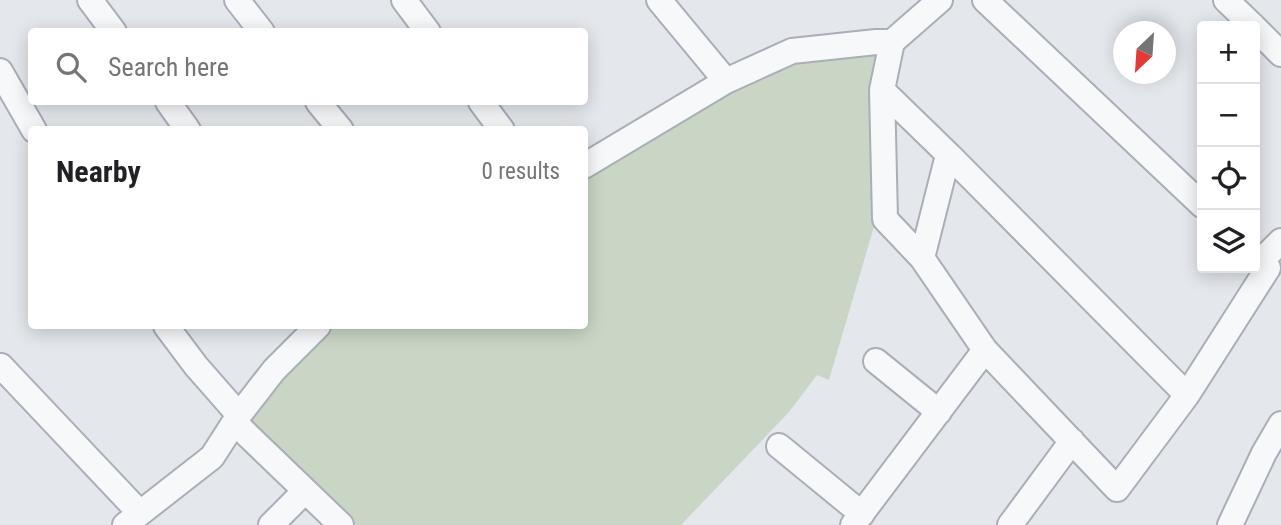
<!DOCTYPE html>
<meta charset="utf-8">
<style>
body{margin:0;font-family:"Roboto Condensed",sans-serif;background:#f2f2f2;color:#202124}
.controls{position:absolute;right:21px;top:21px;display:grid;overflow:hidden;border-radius:7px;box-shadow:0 4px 18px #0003}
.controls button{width:63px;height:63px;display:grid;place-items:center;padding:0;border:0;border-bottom:2px solid #e0e0e0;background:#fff;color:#202124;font:35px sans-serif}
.compass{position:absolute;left:1113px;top:21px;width:63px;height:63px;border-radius:50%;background:#fff;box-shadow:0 4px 18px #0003;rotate:205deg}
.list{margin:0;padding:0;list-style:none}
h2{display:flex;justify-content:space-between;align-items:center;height:91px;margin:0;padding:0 28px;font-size:30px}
h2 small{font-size:23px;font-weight:400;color:#757577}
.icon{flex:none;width:38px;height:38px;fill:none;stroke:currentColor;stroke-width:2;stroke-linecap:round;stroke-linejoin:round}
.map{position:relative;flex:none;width:1281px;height:525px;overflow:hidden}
.search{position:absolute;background:#fff;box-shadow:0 4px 18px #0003;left:28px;top:28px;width:560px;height:77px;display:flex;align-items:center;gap:18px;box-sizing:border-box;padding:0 24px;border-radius:7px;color:#757577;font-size:26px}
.panel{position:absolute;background:#fff;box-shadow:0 4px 18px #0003;left:28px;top:126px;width:560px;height:203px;border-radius:7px}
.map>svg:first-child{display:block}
.green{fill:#c9d6c5}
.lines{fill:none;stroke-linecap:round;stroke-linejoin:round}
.street-casing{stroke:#a9aeb7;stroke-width:28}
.street{stroke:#f7f8fa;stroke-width:24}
</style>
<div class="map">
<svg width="1281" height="525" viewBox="0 0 1281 525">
<rect width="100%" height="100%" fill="#e4e7ec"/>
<path class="green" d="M879 52 875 223 829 380 817 375 789 412 681 525H356L250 420 306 348 334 326H584L585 177 735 86 815 55Z"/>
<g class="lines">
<g class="street-casing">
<path id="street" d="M90 0 114 32
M237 0 262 32
M404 0 428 32
M659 0 726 81
M985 0 1202 205
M1226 0 1253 26
M1255 28 1281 54
M0 71 34 130
M168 102 188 130
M318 102 341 130
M481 102 502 130
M951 157 1187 395
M584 166 726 81 792 51 876 42H892
M922 258 885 219 882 90 892 42 940 0
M1261 261 1281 241
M166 326 196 366 239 415
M985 350 1117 489 1187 395 1268 268 1255 255
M876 361 939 412
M1 366 140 513
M235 423 341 525
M779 446 862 514
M125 525 212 457 239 415 274 370 318 326
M271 525 305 491
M853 525 985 350 922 258 946 163 951 157 882 90
M1010 525 1072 441
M1230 525 1264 453 1281 424"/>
</g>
<use href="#street" class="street"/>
</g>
</svg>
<div class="controls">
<button>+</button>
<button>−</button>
<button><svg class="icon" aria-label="locate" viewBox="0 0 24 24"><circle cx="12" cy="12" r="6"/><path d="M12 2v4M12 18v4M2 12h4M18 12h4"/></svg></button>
<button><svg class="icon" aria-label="layers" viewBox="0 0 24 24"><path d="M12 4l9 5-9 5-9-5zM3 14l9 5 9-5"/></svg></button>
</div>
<svg class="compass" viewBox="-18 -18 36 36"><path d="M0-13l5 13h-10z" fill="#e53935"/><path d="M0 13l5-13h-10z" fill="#757577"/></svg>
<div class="search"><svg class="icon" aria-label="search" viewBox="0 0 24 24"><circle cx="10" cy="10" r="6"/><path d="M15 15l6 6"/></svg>Search here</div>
<section class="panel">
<h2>Nearby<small>0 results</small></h2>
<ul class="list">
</ul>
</section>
</div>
